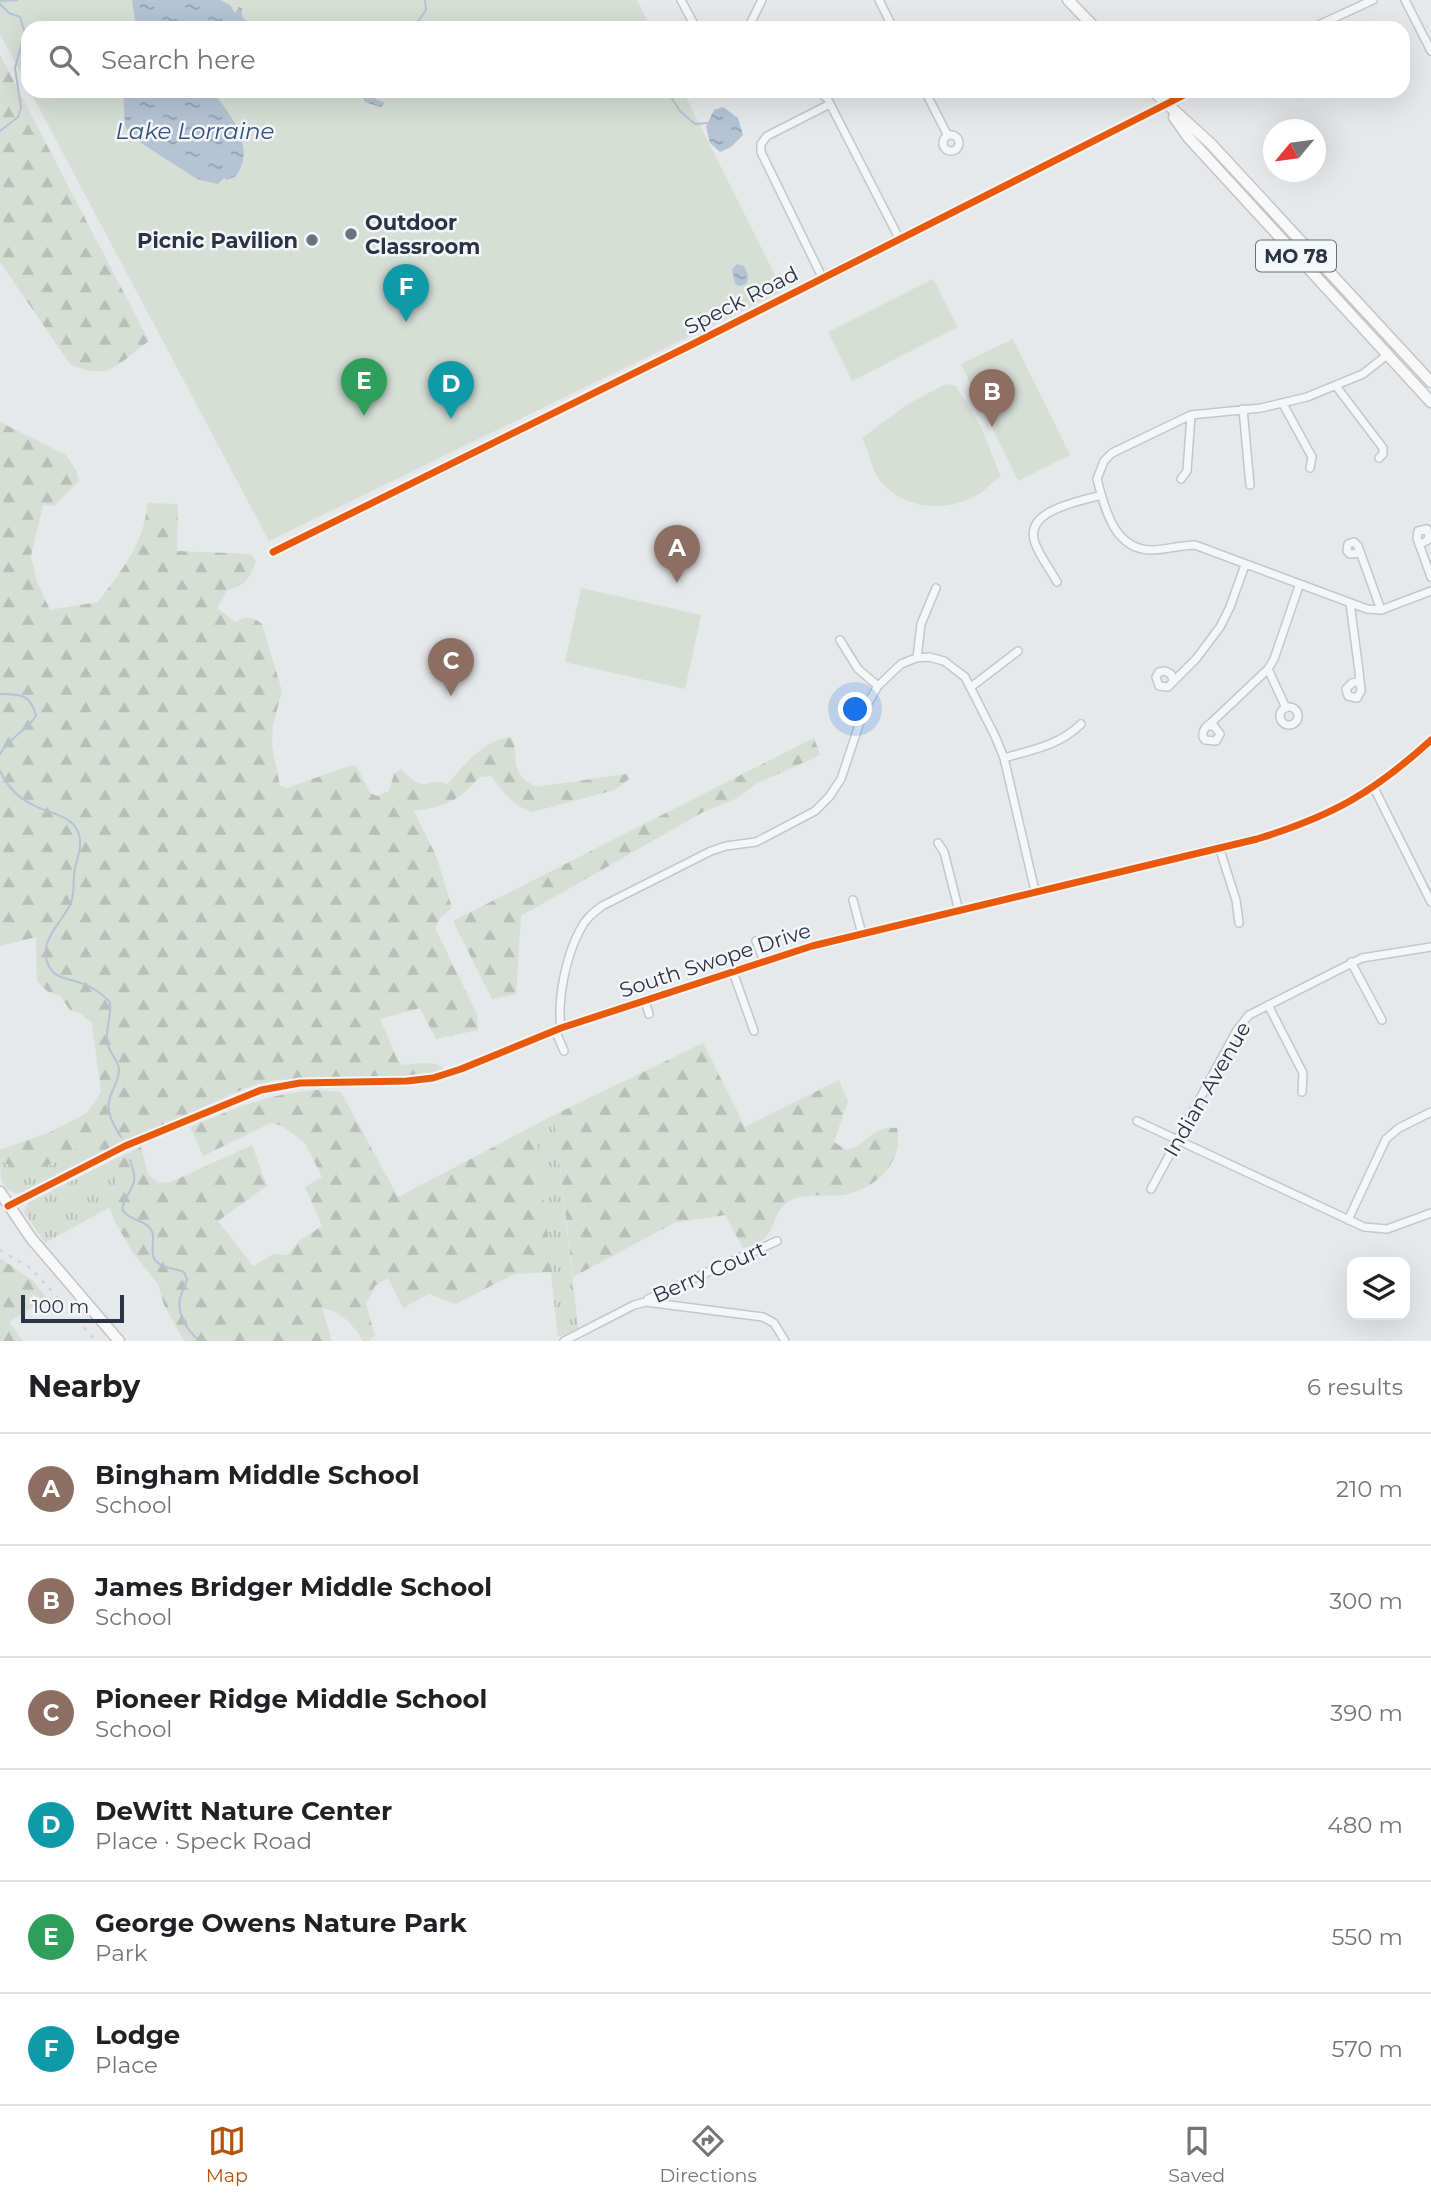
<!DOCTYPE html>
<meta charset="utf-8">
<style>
body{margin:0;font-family:Montserrat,sans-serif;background:#f6f6f6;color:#202124}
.controls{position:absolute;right:21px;bottom:21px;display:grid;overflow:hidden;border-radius:14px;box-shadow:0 7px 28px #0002}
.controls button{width:63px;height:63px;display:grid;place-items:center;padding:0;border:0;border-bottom:2px solid #e0e0e0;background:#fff;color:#202124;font:35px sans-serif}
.compass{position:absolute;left:1263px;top:119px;width:63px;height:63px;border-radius:50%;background:#fff;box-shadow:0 7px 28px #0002;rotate:241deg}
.scale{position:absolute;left:21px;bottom:18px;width:103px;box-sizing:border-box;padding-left:7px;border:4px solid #2b3445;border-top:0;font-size:19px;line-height:24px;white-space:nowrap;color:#2b3445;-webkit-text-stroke:5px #f4f6f9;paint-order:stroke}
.you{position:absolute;left:856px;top:710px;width:24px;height:24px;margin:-18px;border:5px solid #fff;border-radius:50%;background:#1a73e8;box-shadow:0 0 0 10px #1a73e833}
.badge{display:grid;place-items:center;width:46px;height:46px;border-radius:50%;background:#b45309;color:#fff;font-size:23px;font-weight:700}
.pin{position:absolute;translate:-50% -58px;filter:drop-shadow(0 2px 4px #0008)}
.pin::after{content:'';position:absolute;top:37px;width:24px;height:21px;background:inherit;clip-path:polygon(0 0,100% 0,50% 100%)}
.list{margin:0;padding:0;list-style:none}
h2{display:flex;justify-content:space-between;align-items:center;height:91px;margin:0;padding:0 28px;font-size:30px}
h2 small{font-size:23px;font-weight:400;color:#757577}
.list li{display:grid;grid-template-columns:46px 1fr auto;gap:21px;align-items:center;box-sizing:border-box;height:112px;padding:0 28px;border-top:2px solid #e0e0e0}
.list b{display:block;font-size:26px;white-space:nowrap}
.list p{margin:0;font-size:23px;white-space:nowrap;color:#757577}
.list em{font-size:23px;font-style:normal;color:#757577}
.icon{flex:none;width:38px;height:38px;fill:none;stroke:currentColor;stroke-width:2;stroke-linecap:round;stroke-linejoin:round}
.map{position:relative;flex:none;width:1431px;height:1341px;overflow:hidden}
.search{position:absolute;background:#fff;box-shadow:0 7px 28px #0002;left:21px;right:21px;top:21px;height:77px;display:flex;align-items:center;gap:18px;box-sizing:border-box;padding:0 24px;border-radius:21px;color:#757577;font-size:26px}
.sheet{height:763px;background:#fff}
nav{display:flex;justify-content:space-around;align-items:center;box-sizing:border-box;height:98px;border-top:2px solid #e0e0e0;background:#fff;font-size:19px;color:#757577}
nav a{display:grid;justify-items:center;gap:4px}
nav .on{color:#b45309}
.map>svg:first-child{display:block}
.grass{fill:url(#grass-tufts)}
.forest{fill:url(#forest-firs)}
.green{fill:#d6ded6}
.water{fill:url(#water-ripples)}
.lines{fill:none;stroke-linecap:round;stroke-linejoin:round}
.stream{stroke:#b4c4d5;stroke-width:2}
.minor-casing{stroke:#c4c6c8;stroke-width:10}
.major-casing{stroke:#c2c5c8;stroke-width:13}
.minor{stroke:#f5f6f7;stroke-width:7}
.major{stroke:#f8f8f8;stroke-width:10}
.rail{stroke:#cecfd2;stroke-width:2;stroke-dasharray:3.5 7;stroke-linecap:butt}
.cycleway-casing{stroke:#f4f6f9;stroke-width:11}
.cycleway{stroke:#e8590c;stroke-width:7}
.poi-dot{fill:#6c737f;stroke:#f4f6f9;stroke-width:2.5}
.labels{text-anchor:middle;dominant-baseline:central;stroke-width:5;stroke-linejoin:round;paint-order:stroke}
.shield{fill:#f4f6f9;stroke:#676e7b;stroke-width:2}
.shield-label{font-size:19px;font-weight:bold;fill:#2b3445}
.poi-label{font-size:21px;font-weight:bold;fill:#2b3445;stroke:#f4f6f9;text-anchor:start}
.street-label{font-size:21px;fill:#2b3445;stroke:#f4f6f9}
.water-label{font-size:23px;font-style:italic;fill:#34527a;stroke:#f4f6f9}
</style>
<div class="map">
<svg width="1431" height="1341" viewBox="0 0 1431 1341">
<defs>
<pattern id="grass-tufts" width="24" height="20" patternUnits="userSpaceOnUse" patternTransform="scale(1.75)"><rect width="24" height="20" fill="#d6ded6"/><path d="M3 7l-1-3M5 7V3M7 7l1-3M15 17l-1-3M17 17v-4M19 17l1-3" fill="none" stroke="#b8bfb9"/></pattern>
<pattern id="forest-firs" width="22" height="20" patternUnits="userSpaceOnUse" patternTransform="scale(1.75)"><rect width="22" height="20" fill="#d6ded6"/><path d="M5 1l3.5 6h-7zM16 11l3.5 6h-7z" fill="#b8bfb9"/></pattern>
<pattern id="water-ripples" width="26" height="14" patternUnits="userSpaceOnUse" patternTransform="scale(1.75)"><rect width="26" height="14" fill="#b4c4d5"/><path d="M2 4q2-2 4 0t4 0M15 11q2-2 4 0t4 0" fill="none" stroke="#93a0af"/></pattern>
</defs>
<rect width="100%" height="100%" fill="#e6e8ea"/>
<path class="grass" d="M554 1115 578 1328 558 1337 535 1125Z
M94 1136 96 1155 20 1193C0 1194 0 1173 0 1158L7 1166 51 1165Z
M115 1159C121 1176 117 1186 108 1202L110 1207 45 1243 24 1212 28 1203Z"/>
<path class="forest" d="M0 55 149 341C117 364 109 382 70 364L0 262Z
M0 422 66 455 76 470 79 481 54 506 43 505 31 556 37 582 50 610 98 602C120 573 146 541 147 503L178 504 177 551 251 554 256 561C250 577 246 586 228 590L217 608 235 622C246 616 252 616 262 624L282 691 273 725 272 745 280 786 287 788 352 765 357 767 370 793 377 796 389 791 394 774 401 769C427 796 424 777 448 784 466 763 481 742 510 737 523 754 503 769 536 787L627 774 629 779 615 790 531 812C512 804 503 792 491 776L480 777C454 803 450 805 414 811L437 858 452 908 440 918 435 928 477 1014 478 1030 436 1039 420 1008 380 1019 398 1061 402 1065C417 1064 435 1059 447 1071L404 1077 275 1080 248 1087 96 1155 94 1136C69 1153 27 1190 0 1158V1150L50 1132 87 1113 101 1092 92 1023 81 1014 70 1010 60 996 47 991 37 981 36 937 0 946Z
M814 738 820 755 758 783 735 799 705 811 521 916 516 994 492 999 453 921Z
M703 1043 745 1127 839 1080 848 1101 834 1142 847 1150C869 1146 868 1126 897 1128 904 1160 879 1186 848 1194 831 1198 805 1192 790 1201 767 1214 781 1241 743 1248L725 1215 674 1223 573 1277 554 1115Z
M317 1090 341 1092 398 1197 535 1125 552 1272 514 1274 456 1304 429 1294 403 1308 388 1278 375 1286 366 1304 375 1336 368 1341H363C352 1323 343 1313 322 1308L332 1341H184L164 1305 158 1284 133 1253 115 1222 108 1202C117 1186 121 1177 115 1159L141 1147 148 1175 159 1183 171 1182 252 1145 267 1186 218 1221 253 1266 274 1254 288 1255 299 1241 322 1226 305 1187 322 1177 305 1143 282 1126 271 1123 203 1156 190 1127C234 1109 269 1093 317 1090Z
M0 1258 33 1281 47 1298 9 1322 23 1341H0Z"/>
<path class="green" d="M0 0H637L651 28H28V86L0 34Z
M30 91H683L783 291 269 541Z
M933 279 958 327 852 381 828 332Z
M1013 339 1070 455 1018 481 961 364Z
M946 384 956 386 980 425 1001 477C992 481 987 489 979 494 948 512 908 511 882 483 871 470 870 453 862 438L906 405Z
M581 588 701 615 685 689 565 662Z"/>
<path class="water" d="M132 0H220L230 5 235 13 239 7 242 9V16L252 28H136Z
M123 91H212C230 114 257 146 236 176L227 180 224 178 218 184 197 179 130 136 125 125Z
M350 91H373L376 99 385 103 381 107 365 102 361 94 356 97Z
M723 107 738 118 743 135 731 147 720 152 710 143 706 127 714 110Z
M737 264 744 266 748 275 747 283 741 286 735 284 732 269Z"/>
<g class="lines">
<path class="stream" d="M0 1 17 0
M0 4 9 13 20 17 25 33 15 68 21 108 18 117 0 131
M413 28 426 10 425 0
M667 91 680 111 695 124 708 123
M0 694C20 694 31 694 36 716 26 731 9 738 0 754
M0 771C7 786 18 798 33 805 47 813 72 815 78 832 83 844 78 856 75 868 72 881 76 893 70 905 60 925 32 947 53 972 61 980 73 979 83 984 92 987 103 995 110 1002 112 1017 104 1030 108 1045 110 1054 119 1061 119 1070 119 1082 111 1090 109 1101 106 1113 115 1127 121 1137
M130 1160C141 1189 128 1185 122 1209 128 1220 141 1219 149 1227 159 1236 146 1254 158 1263 164 1269 176 1268 184 1272L187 1279C186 1285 183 1289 181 1295 175 1312 187 1331 200 1341"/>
<g class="minor-casing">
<path id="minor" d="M681 0 696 28
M879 0 893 28
M1405 0 1431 51
M748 28 762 0
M1312 28 1373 0
M818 91 827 98 900 240
M925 91 948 136
M943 143a8 8 0 1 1 16 0a8 8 0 1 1-16 0Z
M822 277 761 152V144L767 136 830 104
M1387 355 1363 374 1307 397 1261 408 1191 415 1112 453 1104 461 1097 479C1105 509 1114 550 1152 550 1166 550 1180 545 1195 545L1367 609 1381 610 1431 591
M1336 386 1383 448V454L1379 458
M1283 404 1312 457 1310 468
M1243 409 1250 485
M1181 479 1187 471 1191 415
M1419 545 1428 540 1429 533 1427 529 1418 531 1417 538 1431 577
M273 552 689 346 1192 91
M1360 553 1350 554 1347 551 1348 544 1354 542 1358 546 1381 610
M1057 582C1050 569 1040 557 1035 543 1023 510 1079 502 1101 495
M1350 603 1359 671 1361 691 1357 698 1348 696 1346 689 1352 683 1360 681
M840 640 858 669 878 686
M917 658 921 624 936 588
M1268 669 1286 708
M1173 681 1171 674 1165 671 1159 672 1156 677 1159 686 1168 687 1196 659 1220 627 1230 607 1245 565
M971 687 1018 651
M1280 716a9 9 0 1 1 18 0a9 9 0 1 1-18 0Z
M1207 726H1214L1220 734 1216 741 1205 740 1203 737C1202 729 1207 726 1212 722L1268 669 1274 659 1299 586
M1004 758C1032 750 1060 745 1081 724
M1374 788 1431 902
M938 843 944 852 959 911
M1219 847 1236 900 1239 923
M853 900 862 934
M756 941 764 961
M1351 962 1382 1020
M733 972 754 1031
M645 1001 649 1014
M1268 1005 1303 1073 1302 1092
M561 1028C557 999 566 956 580 930 585 919 593 913 602 906L711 851 726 846 756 842 815 811 829 797 841 779 864 710 878 686 901 664 916 658 929 657 944 661 965 677 995 736 1004 758 1035 891
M555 1030 564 1051
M1137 1121 1364 1227 1387 1229 1431 1213
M1151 1189 1237 1030 1249 1015 1362 958 1431 947
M8 1206 125 1146 261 1090 300 1083 407 1081 433 1078 461 1069 561 1028 812 946 1257 839C1332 816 1373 793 1431 740
M1348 1220 1386 1139 1399 1128 1431 1112
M648 1299 777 1241
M564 1341 634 1305 646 1302 763 1317 774 1323 785 1341"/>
</g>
<g class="major-casing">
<path id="major" d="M1068 0 1095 28
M1153 91 1211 144 1431 382
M1174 117 1188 137 1431 402
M0 1192 31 1238 119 1341"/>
</g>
<use href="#minor" class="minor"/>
<use href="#major" class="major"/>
<path class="rail" d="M0 1250 32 1269 96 1341"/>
<g class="cycleway-casing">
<path id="cycleway" d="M273 552 689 346 1192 91
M8 1206 125 1146 261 1090 300 1083 407 1081 433 1078 461 1069 561 1028 812 946 1257 839C1332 816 1373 793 1431 740"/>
</g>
<use href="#cycleway" class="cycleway"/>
</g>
<g class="poi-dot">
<circle cx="351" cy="234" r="7"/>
<circle cx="312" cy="240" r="7"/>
</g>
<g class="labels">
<rect class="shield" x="1256" y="240.5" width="80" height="31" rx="5"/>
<g class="shield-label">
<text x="1296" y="256">MO 78</text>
</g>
<g class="poi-label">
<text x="365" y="222">Outdoor<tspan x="365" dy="24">Classroom</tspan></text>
<text x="298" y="240" text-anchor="end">Picnic Pavilion</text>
</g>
<g class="street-label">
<text transform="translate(741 300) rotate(-27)">Speck Road</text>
<text transform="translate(715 960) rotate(-18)">South Swope Drive</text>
<text transform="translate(1207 1089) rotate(-60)">Indian Avenue</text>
<text transform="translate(709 1272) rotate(-24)">Berry Court</text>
</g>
<g class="water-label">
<text x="195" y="131">Lake Lorraine</text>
</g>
</g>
</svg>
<div class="controls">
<button><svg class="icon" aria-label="layers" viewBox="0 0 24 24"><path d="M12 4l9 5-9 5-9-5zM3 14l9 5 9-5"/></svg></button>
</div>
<svg class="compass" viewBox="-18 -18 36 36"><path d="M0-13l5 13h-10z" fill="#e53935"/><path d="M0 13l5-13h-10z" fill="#757577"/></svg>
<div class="scale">100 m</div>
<div class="you"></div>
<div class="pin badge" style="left:677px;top:583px;background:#8d6e63">A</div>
<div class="pin badge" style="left:992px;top:427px;background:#8d6e63">B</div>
<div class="pin badge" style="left:451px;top:696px;background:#8d6e63">C</div>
<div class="pin badge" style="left:451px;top:419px;background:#0f9aa8">D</div>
<div class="pin badge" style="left:364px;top:416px;background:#2e9e5b">E</div>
<div class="pin badge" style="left:406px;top:322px;background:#0f9aa8">F</div>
<div class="search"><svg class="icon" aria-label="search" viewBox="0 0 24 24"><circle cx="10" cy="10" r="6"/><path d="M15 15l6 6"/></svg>Search here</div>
</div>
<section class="sheet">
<h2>Nearby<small>6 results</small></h2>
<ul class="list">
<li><span class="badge" style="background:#8d6e63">A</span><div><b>Bingham Middle School</b><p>School</p></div><em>210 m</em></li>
<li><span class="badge" style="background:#8d6e63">B</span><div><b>James Bridger Middle School</b><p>School</p></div><em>300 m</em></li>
<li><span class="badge" style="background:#8d6e63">C</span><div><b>Pioneer Ridge Middle School</b><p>School</p></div><em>390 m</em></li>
<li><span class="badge" style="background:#0f9aa8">D</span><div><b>DeWitt Nature Center</b><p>Place · Speck Road</p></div><em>480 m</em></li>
<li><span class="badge" style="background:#2e9e5b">E</span><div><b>George Owens Nature Park</b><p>Park</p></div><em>550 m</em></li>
<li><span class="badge" style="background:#0f9aa8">F</span><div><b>Lodge</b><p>Place</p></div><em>570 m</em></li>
</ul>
</section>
<nav>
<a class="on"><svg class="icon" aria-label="map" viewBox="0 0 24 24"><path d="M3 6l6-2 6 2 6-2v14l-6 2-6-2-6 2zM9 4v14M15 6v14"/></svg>Map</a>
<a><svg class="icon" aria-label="directions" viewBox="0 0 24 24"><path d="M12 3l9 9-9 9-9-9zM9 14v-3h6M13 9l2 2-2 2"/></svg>Directions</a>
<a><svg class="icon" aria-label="saved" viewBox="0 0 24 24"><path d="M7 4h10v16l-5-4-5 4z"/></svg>Saved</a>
</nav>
